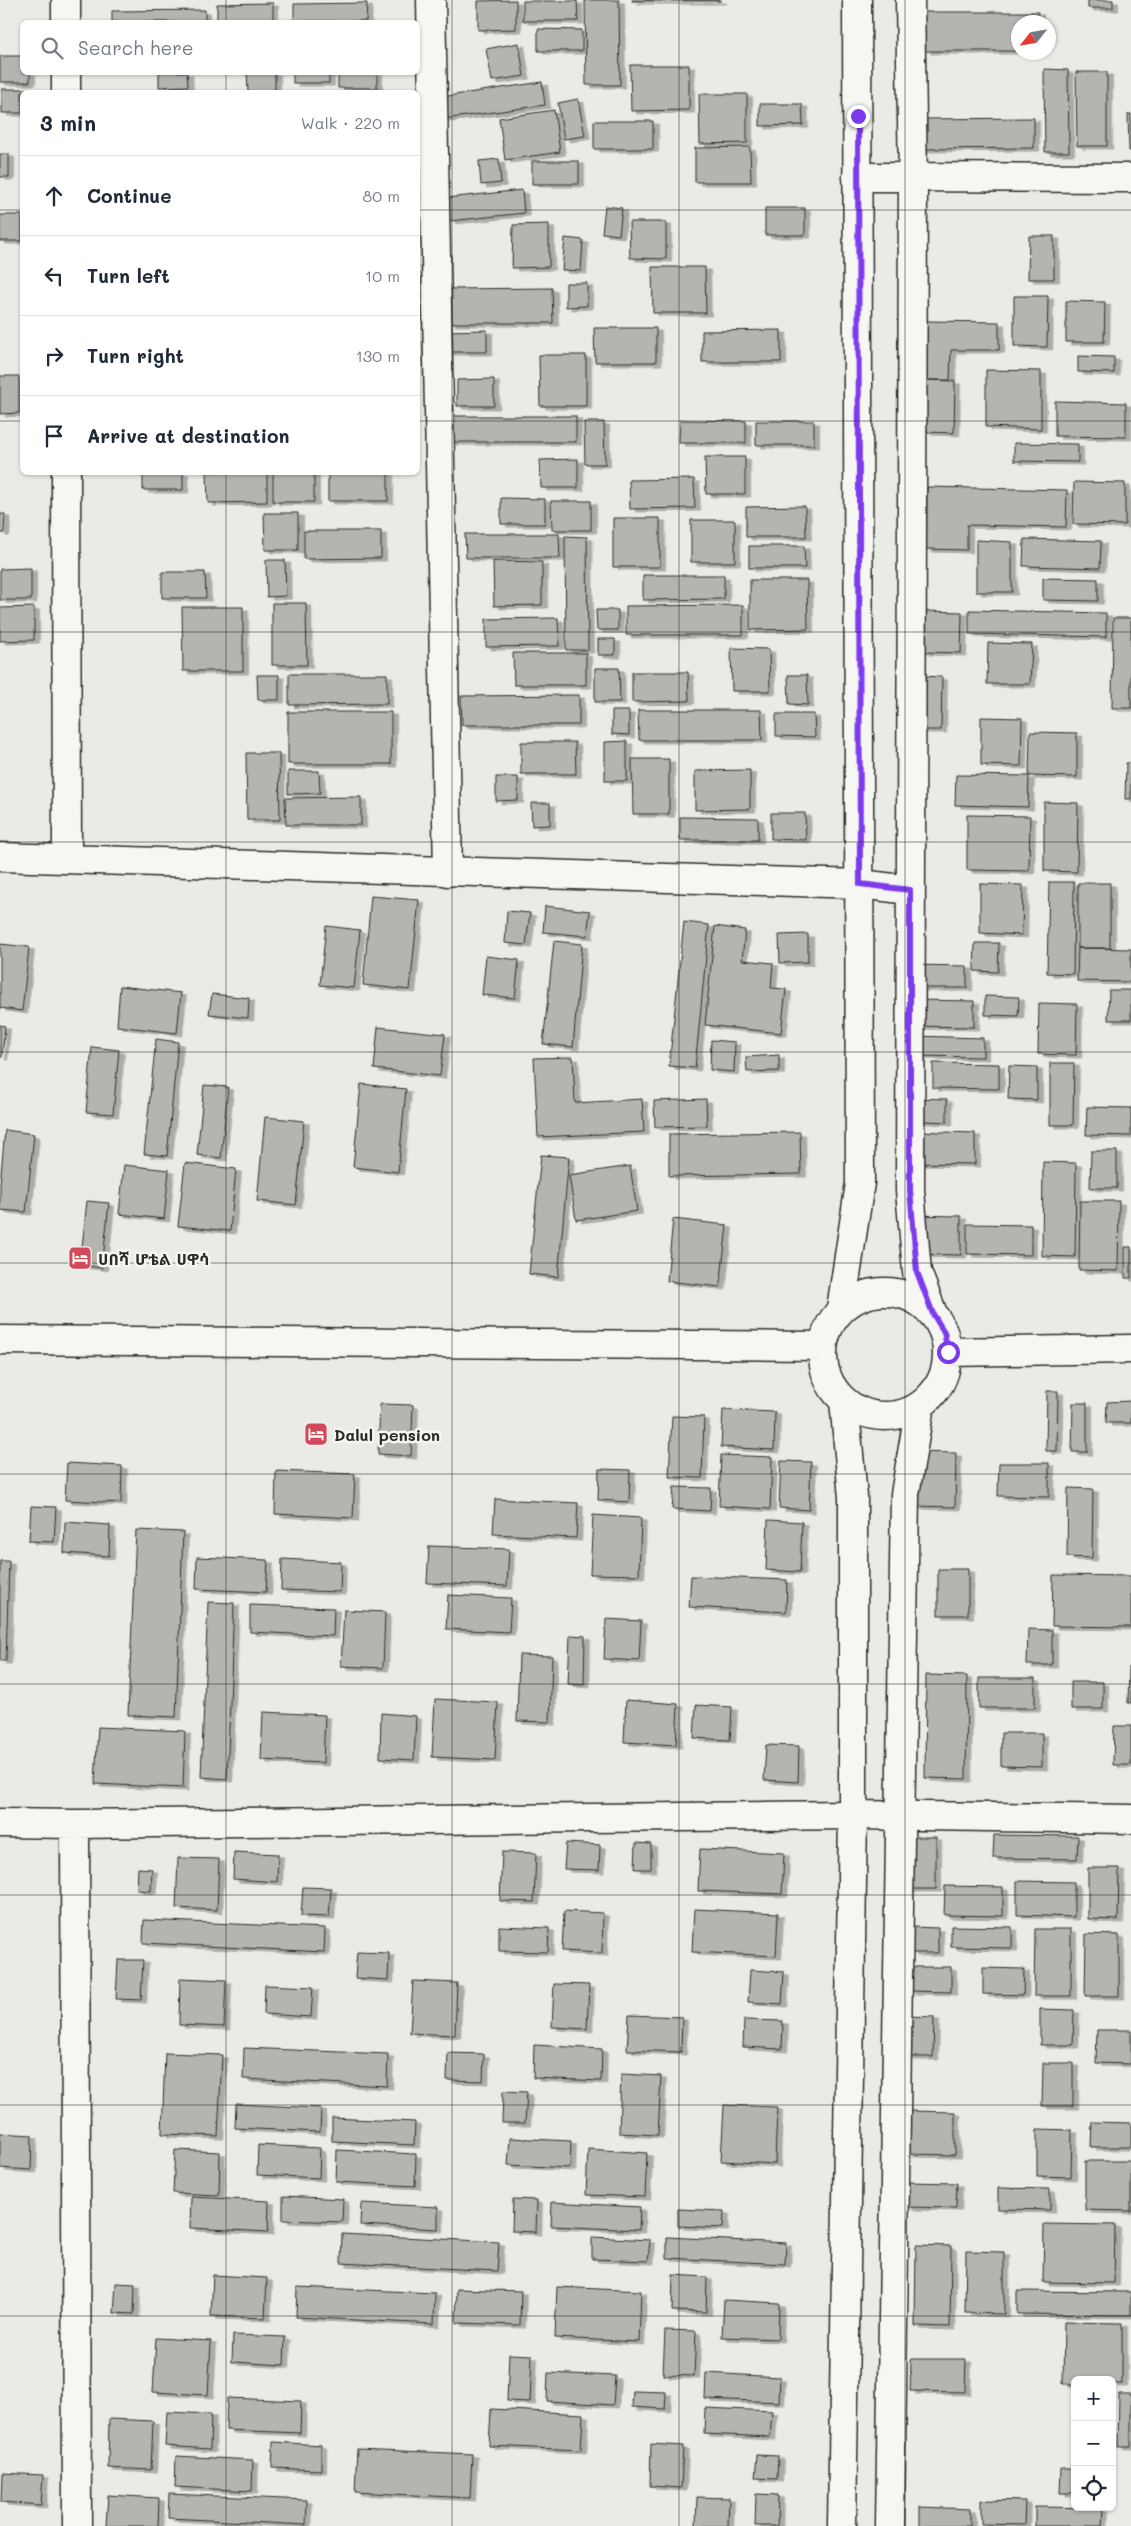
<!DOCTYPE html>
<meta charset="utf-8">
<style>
body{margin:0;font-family:Mali,"Noto Sans Ethiopic",sans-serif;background:#f2f2f3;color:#1f2937}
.controls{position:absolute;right:15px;bottom:15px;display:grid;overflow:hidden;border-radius:8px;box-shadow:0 1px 4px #0004}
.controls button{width:45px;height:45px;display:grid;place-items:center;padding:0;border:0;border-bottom:1px solid #e0e1e3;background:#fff;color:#1f2937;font:25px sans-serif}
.compass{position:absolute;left:1011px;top:15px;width:45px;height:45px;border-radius:50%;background:#fff;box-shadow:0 1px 4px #0004;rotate:239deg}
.stop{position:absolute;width:15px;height:15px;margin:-11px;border:4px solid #7c3aed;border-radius:50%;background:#fff}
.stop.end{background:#7c3aed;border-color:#fff;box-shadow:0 1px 5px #0008}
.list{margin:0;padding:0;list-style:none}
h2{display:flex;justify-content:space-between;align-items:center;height:65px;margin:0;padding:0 20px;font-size:21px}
h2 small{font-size:16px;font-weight:400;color:#747a83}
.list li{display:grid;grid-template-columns:32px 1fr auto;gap:15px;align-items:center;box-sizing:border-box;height:80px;padding:0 20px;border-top:1px solid #e0e1e3}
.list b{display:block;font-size:19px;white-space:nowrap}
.list em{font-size:16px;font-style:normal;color:#747a83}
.icon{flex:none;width:28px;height:28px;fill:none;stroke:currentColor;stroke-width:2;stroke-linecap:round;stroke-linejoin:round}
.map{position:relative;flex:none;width:1131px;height:2526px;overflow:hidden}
.search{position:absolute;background:#fff;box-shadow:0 1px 4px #0004;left:20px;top:20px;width:400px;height:55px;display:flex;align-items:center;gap:12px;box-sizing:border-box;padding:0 18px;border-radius:8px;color:#747a83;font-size:19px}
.panel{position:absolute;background:#fff;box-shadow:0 1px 4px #0004;left:20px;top:90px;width:400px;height:385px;border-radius:8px}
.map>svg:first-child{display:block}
.building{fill:#b4b4b1;stroke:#2b2b2b;filter:url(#shadow)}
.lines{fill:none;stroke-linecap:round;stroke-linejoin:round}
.street-casing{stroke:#2b2b2b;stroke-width:31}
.secondary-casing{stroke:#2b2b2b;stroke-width:31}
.street{stroke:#f6f6f2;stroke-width:28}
.secondary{stroke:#f6f6f2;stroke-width:28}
.route{stroke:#7c3aed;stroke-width:6}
.grid{fill:none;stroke:#2b2b2b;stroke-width:1;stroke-opacity:0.55}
.labels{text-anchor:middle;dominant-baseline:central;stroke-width:5;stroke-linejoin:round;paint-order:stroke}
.poi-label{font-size:16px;font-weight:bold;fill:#2b2b2b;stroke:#f6f6f2;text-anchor:start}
</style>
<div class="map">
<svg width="1131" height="2526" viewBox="0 0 1131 2526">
<defs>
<filter id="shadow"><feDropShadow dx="5.5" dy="3" stdDeviation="0" flood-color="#0004"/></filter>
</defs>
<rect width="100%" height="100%" fill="#eaeae6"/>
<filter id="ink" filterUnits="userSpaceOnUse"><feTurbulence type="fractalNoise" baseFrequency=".02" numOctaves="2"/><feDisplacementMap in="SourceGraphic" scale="10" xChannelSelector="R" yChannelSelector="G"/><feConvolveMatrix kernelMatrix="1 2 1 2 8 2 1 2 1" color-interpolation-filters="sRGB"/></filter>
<g filter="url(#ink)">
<path class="building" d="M516 0V29L478 30V1Z
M585 0H619L620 85H586Z
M632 0H721V1H632Z
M1088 0H1113V8H1088Z
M523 1H577L578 21H523Z
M273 3V22H217V4Z
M367 3 366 21H294V4Z
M205 10V22H112V11Z
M924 12H1038V22H1018V51H925Z
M538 29 582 30V51H538Z
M519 43 524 76 492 81 486 49Z
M0 56H22V72H30V82H0Z
M630 65H689V110L631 111Z
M1044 69 1068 70 1069 152H1045Z
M159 72H187L188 86 159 87Z
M247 72H275V92H248Z
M293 72H329V83H293Z
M338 72H377V88H338Z
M1076 72H1107V146H1077Z
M542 82 545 105 444 119 441 97Z
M2 89H33V92H22V113H2Z
M699 94H747V143L700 144Z
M578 99 585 136 564 139 558 103Z
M760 104H802L803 125 760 126Z
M554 110 560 152 505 160 499 118Z
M1128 114H1131V151H1129Z
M1034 118V148L922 149V119Z
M594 121H653V149H594Z
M750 147 751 182H695V148Z
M0 154H9V177H0Z
M499 159 501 183 481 185 479 161Z
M532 161H579V184H532Z
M522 190 524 213 450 221 447 198Z
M605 206 622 208 619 235 602 233Z
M765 208H805V235H765Z
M0 215H22V241H0Z
M629 222H666V259L630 258Z
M549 224V267L512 268 513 225Z
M1029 236H1054V279H1028Z
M565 238 583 240 581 271 562 270Z
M652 267H705L706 313H653Z
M566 283H587V306L566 307Z
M552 288 553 323H450L449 289Z
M1014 296H1048L1047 347 1014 346Z
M1066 301 1105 302 1104 342H1066Z
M927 321 999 322V350H951L950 380H926Z
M594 328H656V362H595Z
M487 330V352H448V331Z
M781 330V362H702V331Z
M539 355H586V406H540Z
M1078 356 1114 357V373L1078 372Z
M986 370 1041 371V429L986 427Z
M0 376H19V413L0 414Z
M494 379V406H457V380Z
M926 380 955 381 954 433 926 432Z
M1055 401 1126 403V437L1055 436Z
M450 416H576V442H450Z
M680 420 746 421V443H679Z
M756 421H814V445H756Z
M584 422H604L605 464H585Z
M1014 443 1078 444V462L1014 461Z
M705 457H745V494H706Z
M578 459V488H541L540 460Z
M143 472H183V490H143Z
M207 472H267V502L208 503Z
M273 472H314V502H273Z
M328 472H388V501H328Z
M694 479 695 508 630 509 629 480Z
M1074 482 1125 483V525L1073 524Z
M927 487 1067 490 1066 527 967 525V550L926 549Z
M501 498 545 499V524H501Z
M551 501H591V530H552Z
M805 506 806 537H746V507Z
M264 513H298V550H265Z
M0 514H5L4 533H0Z
M613 518H660V567H613Z
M691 520H735V562H691Z
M304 531H381V558L304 559Z
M465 534H559L560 558H466Z
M565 536 587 537 588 650H566Z
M1024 539 1101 541 1100 568 1023 566Z
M976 540 1012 542V592H976Z
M749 546H804L805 568H749Z
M266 560H285L286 596 267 597Z
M493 561 542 562V605L494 606Z
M31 568V600H0V569Z
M162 572H205L206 598H162Z
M643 575H724V599L643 600Z
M1043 578 1098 579V601L1043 600Z
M750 580H807L808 629 750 630Z
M272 603H306L307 665H272Z
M743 605V635H626V606Z
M34 607V640L0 641V608Z
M182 607H243V671H183Z
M596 610H618V630H597Z
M969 610 1106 613V637L969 634Z
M924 611 962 612 961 653 923 652Z
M558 618 559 646 486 647V619Z
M1113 618H1131V708H1112Z
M598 639H615V655H598Z
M988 643 1032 644 1030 684H987Z
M731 648 769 649 770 691H732Z
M513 653H586V685H514Z
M595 668H619L620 702H595Z
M632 672H688L689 701 632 702Z
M289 674H387V704L289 705Z
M257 675H279V700H258Z
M788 675H807L808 705 789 704Z
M921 676 942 677 941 730H920Z
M579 695V725H462L461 696Z
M638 710H761L762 740H639Z
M612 711H629V735L612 734Z
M288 712H391V764H288Z
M776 714H814L815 737 776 736Z
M981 717 1022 718 1021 766 981 765Z
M1030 732 1077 733V777L1029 776Z
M627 741V781H605V742Z
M521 742H575L576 774H521Z
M246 753H279L280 820H247Z
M632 759H669V814H633Z
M1126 763H1131V799H1125Z
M750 770V809L695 810V771Z
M288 771H319L320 793 288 794Z
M956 775 1029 776 1028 807 955 805Z
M496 777H518V800L496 801Z
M361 797V825H286L285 798Z
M1044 802 1078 803 1077 872 1044 871Z
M531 803H550V825L532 826Z
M771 813H805L806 840 771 839Z
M967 815 1030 816 1029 871 967 870Z
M680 817 758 818V840H680Z
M1049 882H1074L1073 974 1047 973Z
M1078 883H1110V948H1078Z
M980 884 1023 885 1022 935 980 933Z
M371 896 419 900 410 990 363 985Z
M545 906 590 911 587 936 543 932Z
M507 911 530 913 526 945 505 943Z
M684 922 709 925 695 1068 669 1066Z
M326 926 360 930 354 988 320 985Z
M715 926 745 930 742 960 773 963 771 988 786 989 781 1033 705 1025Z
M808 934V962L780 963 779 935Z
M554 941 582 944 573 1047 543 1044Z
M975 943H999L998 972 974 971Z
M0 944 29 947 22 1011 0 1008Z
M1078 948 1131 949V982L1077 981Z
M486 956 519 960 515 998 482 995Z
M912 965 967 966V988H911Z
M120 986 181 993 177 1033 117 1026Z
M1109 990H1131V1020H1108Z
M212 994 249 998 248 1018 209 1014Z
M985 996 1019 997 1018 1016 985 1015Z
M915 1000 974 1001V1027L914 1026Z
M1039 1003 1077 1004 1076 1055 1038 1054Z
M0 1025 5 1026 2 1057H0Z
M378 1027 445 1034 440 1076 374 1069Z
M913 1036 983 1038V1057L912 1056Z
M156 1039 178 1042 167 1156 144 1154Z
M711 1040 735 1042 734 1072 710 1070Z
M92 1047 119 1050 113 1114 86 1112Z
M779 1055V1071L747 1072 746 1057Z
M573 1057 575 1103 642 1099 644 1132 538 1137 534 1058Z
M933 1063 999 1064V1089L933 1088Z
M1050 1063H1074L1073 1125H1050Z
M1009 1066 1037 1067V1100L1008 1099Z
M361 1084 406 1089 398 1172 353 1167Z
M204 1085 228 1087 221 1158 197 1155Z
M906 1098 947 1099V1122L906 1120Z
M706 1099 707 1126 655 1127 654 1101Z
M1087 1107 1131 1108V1136L1086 1135Z
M265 1117 304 1121 296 1205 257 1201Z
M5 1130 34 1134 26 1212 0 1210V1184Z
M913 1131 975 1133V1164L912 1163Z
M800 1132 801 1174 669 1176V1134Z
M1091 1151H1117V1188H1090Z
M541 1155 569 1157 558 1277 529 1274Z
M1043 1162 1076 1163 1075 1257 1042 1256Z
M185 1163 236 1169 230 1231 178 1226Z
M124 1165 169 1170 164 1219 119 1214Z
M630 1166 637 1211 576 1220 569 1175Z
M87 1201 109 1203 102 1268 80 1265Z
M1080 1201H1119L1118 1271 1079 1270Z
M906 1215 961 1216V1255L905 1254Z
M673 1219 727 1225 720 1287 667 1281Z
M967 1224 1031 1225V1255L967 1254Z
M1125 1247H1131V1278H1125Z
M1047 1391H1058L1057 1451H1046Z
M1131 1401V1423H1106L1107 1402Z
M1073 1403H1087V1452H1072Z
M380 1404 413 1405 411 1456 378 1454Z
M723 1410 775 1412 774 1450 721 1447Z
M672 1416 704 1417 702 1478 669 1477Z
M914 1452 956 1453 955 1507 914 1506Z
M721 1455 772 1457 770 1509 719 1506Z
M781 1461 811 1462 809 1510 779 1508Z
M67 1463 122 1466 121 1503 65 1500Z
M999 1463H1049V1497L998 1496Z
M599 1469 630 1470 629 1502 598 1500Z
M276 1471 355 1474 353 1518 275 1514Z
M674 1487 711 1488 710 1511 672 1509Z
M1068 1488 1093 1489 1092 1558 1067 1557Z
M495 1499 578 1503 576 1538 493 1534Z
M31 1506 56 1507 54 1542 29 1541Z
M593 1515 641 1518 639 1575 590 1574Z
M768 1520 802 1522 800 1572 766 1570Z
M65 1522 110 1525 109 1556 64 1553Z
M136 1530 183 1532 176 1717 128 1715Z
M429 1546 509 1549 507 1586 427 1583Z
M197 1557 268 1560 266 1592 196 1589Z
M282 1559 341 1562 340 1592 281 1590Z
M0 1561H9L6 1661H0Z
M938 1569H968V1615H938Z
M1053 1575 1131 1576V1627L1052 1626Z
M691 1576 787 1580 786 1612 689 1607Z
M448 1595 511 1598 509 1632 446 1629Z
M208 1602 234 1603 227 1779 201 1777Z
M250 1605 334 1608 333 1636 250 1632Z
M344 1610 385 1612 383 1668 341 1666Z
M606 1619 641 1621 639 1661 604 1659Z
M1028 1629 1052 1630V1665H1027Z
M570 1635 585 1636 584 1685 568 1684Z
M519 1655 552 1656 550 1722 517 1721Z
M1129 1667H1131V1703H1128Z
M926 1675 967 1676 966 1779 925 1778Z
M979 1678H1035V1708H979Z
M1071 1682H1103V1709H1071Z
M435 1699 498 1702 495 1760 432 1757Z
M626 1700 678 1704 676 1745 624 1742Z
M696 1705 732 1707 730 1740 694 1738Z
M263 1712 325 1715 323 1763 261 1760Z
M381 1713 416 1716 414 1760 380 1758Z
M1114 1726H1131V1765H1113Z
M98 1727 185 1731 183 1788 95 1784Z
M1001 1733H1042V1767L1001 1766Z
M766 1745 799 1746 798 1782 764 1780Z
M994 1835 1078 1836 1077 1859 993 1858Z
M905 1837H936V1889H904Z
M566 1843 600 1845 599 1870 564 1869Z
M636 1843 651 1844V1869H635Z
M700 1849 784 1853 782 1894 698 1891Z
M234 1852 278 1854 277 1882 233 1879Z
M502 1852 536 1853 534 1902 500 1901Z
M178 1858 219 1859 217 1910 176 1908Z
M138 1868 152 1869 151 1891 137 1890Z
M1088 1868H1119L1118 1920 1088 1919Z
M1017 1881 1074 1882V1917L1017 1915Z
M945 1886 1003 1887V1916L944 1915Z
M303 1887 331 1888 329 1917 301 1916Z
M694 1909 778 1913 776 1956 692 1952Z
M564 1911 603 1913 602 1953 562 1951Z
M144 1920 325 1928 324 1952 143 1943Z
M499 1926 549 1928 548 1952 499 1951Z
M951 1926 1012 1927V1948L951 1947Z
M911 1927 938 1928V1953H911Z
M1035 1929H1071V1996H1034Z
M1086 1934 1119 1935V1996H1085Z
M357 1952 389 1953 388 1980 355 1978Z
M118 1960H143L141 2000 116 1999Z
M909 1967H951V1992L909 1991Z
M983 1968 1024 1969 1023 1995 983 1994Z
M750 1970 784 1972 782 2004 748 2002Z
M180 1978 226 1980 224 2027 179 2025Z
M413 1981 457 1983 455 2035 410 2033Z
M554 1984 589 1985 587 2029 552 2027Z
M265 1985 313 1987 311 2017 264 2014Z
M1040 2009 1074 2010 1073 2045H1040Z
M629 2015 682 2017 681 2052 627 2050Z
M908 2016 934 2017 933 2057H907Z
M744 2020 783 2021 782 2049 743 2047Z
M1097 2030H1131V2064L1096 2063Z
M534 2045 602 2049 601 2081 533 2078Z
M244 2048 388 2054 387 2086 243 2079Z
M165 2053 222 2055 218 2136 162 2134Z
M448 2053 484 2054 483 2081 447 2080Z
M1043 2063H1073V2106H1042Z
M621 2074 661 2076 658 2135 619 2133Z
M503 2091 527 2092 525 2123H502Z
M236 2104 321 2108 320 2132 235 2128Z
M724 2105 777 2107 775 2164 721 2161Z
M908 2111 955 2112V2155L908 2154Z
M332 2118 415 2122 414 2145 332 2141Z
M1092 2122 1131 2123V2147H1091Z
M1037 2129 1072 2130 1071 2177 1037 2176Z
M0 2133 32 2135 31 2170 0 2168Z
M510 2138 571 2141 570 2168 508 2165Z
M258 2145 320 2148 319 2178 257 2175Z
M588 2149 647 2153 645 2197 586 2195Z
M175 2150 220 2152 219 2195 173 2193Z
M337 2150 416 2154 415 2186 336 2182Z
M1085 2161H1131V2211L1085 2210Z
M906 2182 957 2183 956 2208 907 2207Z
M998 2188 1050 2189V2210L998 2209Z
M283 2196 343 2199 342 2222 283 2220Z
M191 2197 269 2201 268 2232 190 2228Z
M513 2199 537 2200 536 2232 512 2231Z
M552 2202 640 2207 639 2230 551 2226Z
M361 2203 438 2207V2229L360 2225Z
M678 2209 724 2211 723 2228 678 2226Z
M1044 2224 1115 2225 1114 2283 1043 2282Z
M342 2234 499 2242 497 2271 341 2263Z
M592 2237 650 2240 648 2261 592 2259Z
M667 2237 786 2243 785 2264 667 2258Z
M916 2245 951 2246 950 2327 915 2326Z
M966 2251 1004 2252V2314L965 2313Z
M213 2275 267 2278 265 2318 211 2316Z
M673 2275 707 2277 706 2312 672 2311Z
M116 2283 135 2284 134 2314 114 2313Z
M297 2287 435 2293 434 2324 296 2317Z
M557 2287 641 2291 639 2342 555 2338Z
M457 2289 521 2291 520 2325 456 2323Z
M1017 2291 1131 2292V2315L1017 2314Z
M724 2300 779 2303 778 2339 722 2337Z
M1064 2322 1122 2323V2384H1112V2380H1075V2384H1063Z
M665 2330 696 2331 694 2376 663 2375Z
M233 2335 285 2337 284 2365 232 2362Z
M156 2338 211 2341 208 2395 153 2392Z
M509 2354 532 2355 530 2402 507 2401Z
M911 2359H966L965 2392 910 2391Z
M548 2373 615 2376 613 2405 547 2401Z
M706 2373 780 2377 779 2402 705 2399Z
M633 2391 666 2392 665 2409 632 2407Z
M1119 2394H1131V2446H1118Z
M227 2398 301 2401 300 2433 226 2430Z
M705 2408 772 2411 770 2437 704 2434Z
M491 2409 583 2414 581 2450 489 2446Z
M167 2412 211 2414 210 2449 165 2446Z
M109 2419 153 2421 151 2470 108 2468Z
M273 2442 321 2445V2470L272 2468Z
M651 2444 683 2446 681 2488 650 2486Z
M357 2449 472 2454 470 2498 355 2492Z
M757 2455 778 2456 777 2479 755 2478Z
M176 2456 253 2460 252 2491 175 2487Z
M1061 2468H1075V2493H1060Z
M2 2473 43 2475 41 2505 1 2502Z
M169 2494 307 2500 306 2525 168 2518Z
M756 2494 778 2495 777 2526H755Z
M108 2495 159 2498 158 2526H106Z
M697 2497 729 2498 728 2526H696Z
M981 2500 1025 2501 1024 2525 981 2524Z
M920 2507 970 2509V2526H920Z
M1035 2507 1103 2508 1102 2526H1035Z"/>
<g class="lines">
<g class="street-casing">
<path id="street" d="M66 0V22
M431 0 448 872
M66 72V92
M857 177 1131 178
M66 472 67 858
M0 857 860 884 910 890
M0 1823 75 1824 853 1815 1131 1819
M75 1824 77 2526"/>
</g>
<g class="secondary-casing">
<path id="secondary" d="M910 0 913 179 910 1190 917 1272 933 1314
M823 1354a62 62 0 1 1 124 0a62 62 0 1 1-124 0Z
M841 1309 860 1183 857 0
M0 1340 823 1346
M948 1352 1131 1349
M842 2526 853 1815V1497L844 1401
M890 2526 905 1494 920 1406"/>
</g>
<use href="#street" class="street"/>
<use href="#secondary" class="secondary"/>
</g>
</g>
<g class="lines" filter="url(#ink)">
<path class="route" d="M858 116 860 884 910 890V1190L917 1272 933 1314 944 1332 948 1352"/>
</g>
<path class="grid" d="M226 0V22M452 0V2526M679 0V2526M905 0V2526M226 72V92M0 210H22M418 210H1131M0 421H22M418 421H1131M226 472V2526M0 632H1131M0 842H1131M0 1052H1131M0 1263H1131M0 1474H1131M0 1684H1131M0 1895H1131M0 2105H1131M0 2316H1131"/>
<defs>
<g id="hotel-square" transform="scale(1.25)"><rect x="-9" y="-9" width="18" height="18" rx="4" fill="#d1495b" stroke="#f6f6f2"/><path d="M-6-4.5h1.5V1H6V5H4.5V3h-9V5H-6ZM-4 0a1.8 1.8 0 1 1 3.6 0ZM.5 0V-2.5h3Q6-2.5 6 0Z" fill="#fff"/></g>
</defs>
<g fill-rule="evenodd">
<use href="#hotel-square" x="80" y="1258"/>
<use href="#hotel-square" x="316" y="1434"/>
</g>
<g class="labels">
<g class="poi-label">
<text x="98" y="1258">ሀበሻ ሆቴል ሀዋሳ</text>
<text x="334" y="1434">Dalul pension</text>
</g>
</g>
</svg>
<div class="controls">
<button>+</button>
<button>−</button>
<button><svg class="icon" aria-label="locate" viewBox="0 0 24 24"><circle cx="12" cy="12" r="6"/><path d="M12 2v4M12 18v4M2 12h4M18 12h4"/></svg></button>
</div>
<svg class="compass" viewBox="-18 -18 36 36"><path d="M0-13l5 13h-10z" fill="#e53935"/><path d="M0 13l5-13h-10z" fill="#747a83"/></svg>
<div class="stop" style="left:948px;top:1352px"></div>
<div class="stop end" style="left:858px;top:116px"></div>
<div class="search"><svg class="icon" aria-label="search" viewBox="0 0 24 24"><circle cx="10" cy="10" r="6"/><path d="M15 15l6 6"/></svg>Search here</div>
<section class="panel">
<h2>3 min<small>Walk · 220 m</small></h2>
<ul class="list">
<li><svg class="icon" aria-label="ahead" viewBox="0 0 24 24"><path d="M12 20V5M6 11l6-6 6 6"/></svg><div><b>Continue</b></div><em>80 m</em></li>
<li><svg class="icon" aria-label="left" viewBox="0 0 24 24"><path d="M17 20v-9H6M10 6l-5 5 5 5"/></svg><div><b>Turn left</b></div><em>10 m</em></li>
<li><svg class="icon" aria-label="right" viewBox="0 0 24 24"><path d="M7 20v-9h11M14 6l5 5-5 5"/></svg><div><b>Turn right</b></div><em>130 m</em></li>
<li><svg class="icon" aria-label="arrive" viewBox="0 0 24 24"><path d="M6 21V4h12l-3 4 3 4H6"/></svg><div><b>Arrive at destination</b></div></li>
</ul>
</section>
</div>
